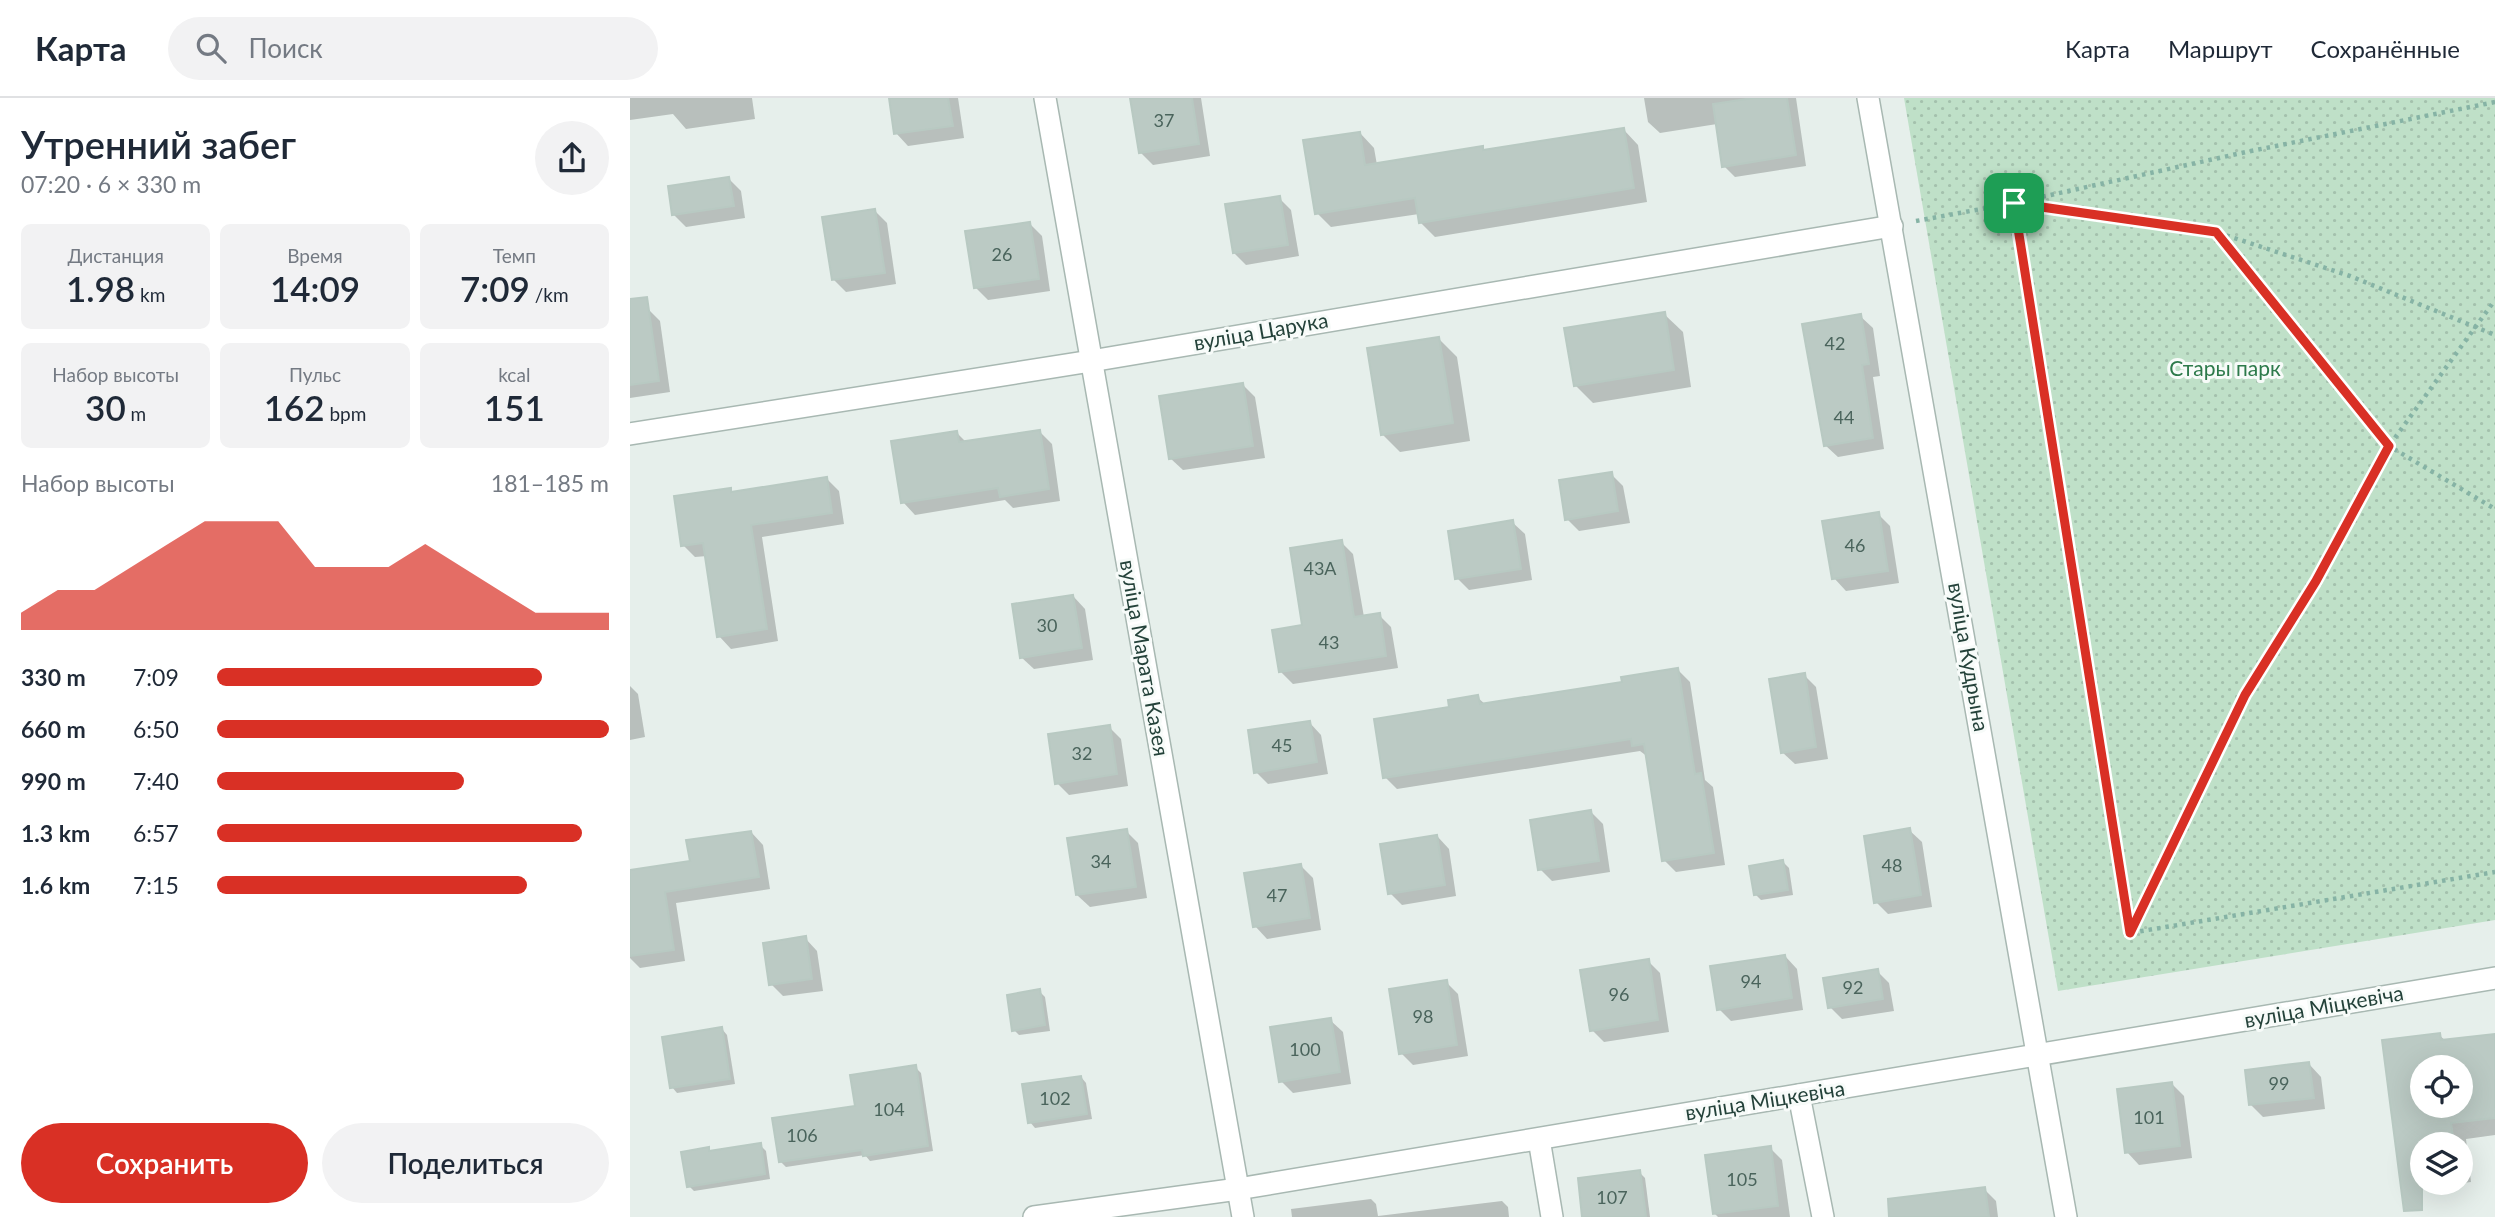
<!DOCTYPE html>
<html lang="ru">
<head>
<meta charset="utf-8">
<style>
	:root { --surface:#fff; --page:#f2f2f3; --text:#1f2937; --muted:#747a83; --line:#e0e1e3; --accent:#d93025 }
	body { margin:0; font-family:Lato,sans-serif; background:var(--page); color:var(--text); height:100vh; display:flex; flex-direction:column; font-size:26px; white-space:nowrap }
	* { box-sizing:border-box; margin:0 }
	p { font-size:23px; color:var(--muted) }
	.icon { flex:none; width:38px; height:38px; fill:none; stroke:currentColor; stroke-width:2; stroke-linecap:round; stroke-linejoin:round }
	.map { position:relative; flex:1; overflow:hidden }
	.sheet { display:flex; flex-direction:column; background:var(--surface); width:630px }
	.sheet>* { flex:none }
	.tools { position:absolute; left:1780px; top:957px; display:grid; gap:14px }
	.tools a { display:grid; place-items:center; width:63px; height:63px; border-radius:50%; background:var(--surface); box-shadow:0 7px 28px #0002; font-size:35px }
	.pin { position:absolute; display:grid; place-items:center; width:60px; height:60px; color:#fff; margin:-30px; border-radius:14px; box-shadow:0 4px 10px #0006 }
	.round { display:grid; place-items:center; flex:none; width:74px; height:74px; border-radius:37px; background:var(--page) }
	.summary { display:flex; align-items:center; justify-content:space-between; height:119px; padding:0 21px }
	h1 { font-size:38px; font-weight:600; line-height:52px }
	.figures { display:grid; grid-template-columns:repeat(3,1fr); gap:10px; height:119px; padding:7px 21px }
	.figures div { display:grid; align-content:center; border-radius:10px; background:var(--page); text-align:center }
	.figures b { font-size:35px; font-weight:600 }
	.figures small { font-size:19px; font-weight:400 }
	.figures p { font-size:19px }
	.chart { height:196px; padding:14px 21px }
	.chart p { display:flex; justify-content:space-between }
	.chart svg { width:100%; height:126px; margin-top:7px; fill:var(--accent); opacity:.7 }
	.primary-button { display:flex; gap:14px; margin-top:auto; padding:14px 21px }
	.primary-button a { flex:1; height:80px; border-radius:42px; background:var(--accent); color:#fff; font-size:28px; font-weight:600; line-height:80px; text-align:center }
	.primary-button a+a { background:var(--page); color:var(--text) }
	ul { padding:0 21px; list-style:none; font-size:23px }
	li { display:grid; grid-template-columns:112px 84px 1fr; align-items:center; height:52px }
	li i { height:18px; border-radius:9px; background:var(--accent) }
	header { display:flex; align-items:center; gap:42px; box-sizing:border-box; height:98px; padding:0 35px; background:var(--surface); border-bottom:2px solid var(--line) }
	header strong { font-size:33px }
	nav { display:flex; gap:38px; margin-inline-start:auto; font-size:24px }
	.search { width:490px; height:63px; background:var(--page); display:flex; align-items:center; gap:18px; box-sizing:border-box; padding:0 24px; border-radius:38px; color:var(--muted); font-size:26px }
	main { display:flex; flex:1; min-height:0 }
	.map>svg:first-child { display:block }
	.grass { fill:url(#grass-dots) }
	.shadow { fill:#0003; fill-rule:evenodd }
	.building { fill:#bbcac4; stroke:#b8c9c2; stroke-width:2; fill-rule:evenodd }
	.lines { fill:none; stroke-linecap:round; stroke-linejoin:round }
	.minor-casing { stroke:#a8b8b2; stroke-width:24 }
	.path { stroke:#86b3a5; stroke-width:4.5; stroke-dasharray:3.5 5; stroke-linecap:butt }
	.minor { stroke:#fff; stroke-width:21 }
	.route-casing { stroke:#fff; stroke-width:14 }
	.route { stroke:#d93025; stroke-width:9 }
	.labels { text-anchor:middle; stroke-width:6; stroke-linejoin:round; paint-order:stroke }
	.number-label { font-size:18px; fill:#4a645c }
	.street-label { font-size:21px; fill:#24423a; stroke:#f7fbf9 }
	.park-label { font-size:21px; fill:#2d7a4b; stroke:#f7fbf9 }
</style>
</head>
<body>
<header>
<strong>Карта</strong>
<div class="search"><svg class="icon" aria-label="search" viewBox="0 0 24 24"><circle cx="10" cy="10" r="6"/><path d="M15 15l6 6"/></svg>Поиск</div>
<nav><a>Карта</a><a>Маршрут</a><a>Сохранённые</a></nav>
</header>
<main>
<section class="sheet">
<div class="summary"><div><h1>Утренний забег</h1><p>07:20 · 6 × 330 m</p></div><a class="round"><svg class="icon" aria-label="share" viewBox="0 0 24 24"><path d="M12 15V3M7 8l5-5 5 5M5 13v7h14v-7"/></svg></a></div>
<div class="figures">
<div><p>Дистанция</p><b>1.98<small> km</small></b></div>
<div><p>Время</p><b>14:09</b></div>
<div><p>Темп</p><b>7:09<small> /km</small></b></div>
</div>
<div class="figures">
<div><p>Набор высоты</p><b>30<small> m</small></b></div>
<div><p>Пульс</p><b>162<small> bpm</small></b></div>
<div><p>kcal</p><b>151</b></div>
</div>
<div class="chart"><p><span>Набор высоты</span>181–185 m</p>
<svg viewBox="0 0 160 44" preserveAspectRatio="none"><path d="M0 44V38L10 30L20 30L30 22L40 14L50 6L60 6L70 6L80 22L90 22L100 22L110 14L120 22L130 30L140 38L150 38L160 38V44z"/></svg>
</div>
<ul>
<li><b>330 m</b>7:09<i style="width:83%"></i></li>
<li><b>660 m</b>6:50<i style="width:100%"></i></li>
<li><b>990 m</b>7:40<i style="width:63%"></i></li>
<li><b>1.3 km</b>6:57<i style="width:93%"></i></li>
<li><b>1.6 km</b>7:15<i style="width:79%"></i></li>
</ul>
<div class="primary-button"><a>Сохранить</a><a>Поделиться</a></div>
</section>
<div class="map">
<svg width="1865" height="1119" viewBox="0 0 1865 1119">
	<defs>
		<pattern id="grass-dots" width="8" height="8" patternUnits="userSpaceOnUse" patternTransform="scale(1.75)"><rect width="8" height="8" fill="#bfe0c8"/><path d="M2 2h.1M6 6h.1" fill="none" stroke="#a4c1ad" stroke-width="1.8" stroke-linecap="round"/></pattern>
	</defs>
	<rect width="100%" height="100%" fill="#e6efeb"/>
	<!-- grass -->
	<path class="grass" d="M1274,0h591v822l-437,71z"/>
	<!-- shadow -->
	<g class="shadow">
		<path d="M0,0h122l3,21 -69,10 -13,-15 -43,6z"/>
		<path d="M260,0h68l6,40 -56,8 -12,-13z"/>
		<path d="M502,0h69l9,58 -57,9 -12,-12z"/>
		<path d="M1014,0h152l10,68 -71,11 -11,-11 -7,-42 -57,9 -12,-11z"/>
		<path d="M994,32l14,15 9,57 -212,35 -14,-14 -2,-9 -88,13 -14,-14 43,-80 14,15 3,17 105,-17 4,4z"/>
		<path d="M98,80l13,13 4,27 -59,9 -12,-12z"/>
		<path d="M649,100l12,12 8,46 -53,9 -12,-12z"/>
		<path d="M244,112l13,13 9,61 -50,8 -12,-12z"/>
		<path d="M400,126l12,12 8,55 -62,9 -12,-12z"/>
		<path d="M18,211l12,12 10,71 -40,6v-86z"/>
		<path d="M1034,216l19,18 8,55 -98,16 -18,-18z"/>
		<path d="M1230,218l13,12 7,48 -7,1 11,72 -46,8 -13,-12z"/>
		<path d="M809,241l18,18 13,84 -70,11 -18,-18z"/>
		<path d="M613,287l12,12 10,61 -82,12 -13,-12z"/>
		<path d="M410,334l12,12 8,57 -47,7 -8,-8 -90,15 -12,-13 54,-69 10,10z"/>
		<path d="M981,376l12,12 7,37 -51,8 -12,-12z"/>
		<path d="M197,381l12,12 5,33 -82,13 16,104 -47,8 -12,-13 -12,-80 -12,1 -12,-12 47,-56 4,4z"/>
		<path d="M1248,416l12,12 9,57 -53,8 -12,-13z"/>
		<path d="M882,424l13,12 7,46 -63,10 -12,-12z"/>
		<path d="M711,444l12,12 11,63 15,-2 12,12 7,41 -105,16 -12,-12 23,-45z"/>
		<path d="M443,498l12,13 8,51 -59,9 -13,-12z"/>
		<path d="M1048,572l12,12 15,98 8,7 12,78 -49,7 -12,-12 -16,-103 -8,-6 -243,38 -12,-12 66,-69 26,-11 9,8 138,-22z"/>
		<path d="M1174,577l12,12 12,72 -33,5 -13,-12z"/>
		<path d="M0,588l8,8 7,43 -15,3z"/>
		<path d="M679,624l12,13 7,39 -60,10 -12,-12z"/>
		<path d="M479,629l12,12 7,47 -59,9 -12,-12z"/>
		<path d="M961,714l12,12 7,48 -58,9 -12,-12z"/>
		<path d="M1279,732l13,12 10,65 -44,7 -12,-12z"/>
		<path d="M496,733l12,12 9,55 -57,9 -13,-12z"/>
		<path d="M121,734l12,13 7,44 -94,14 9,58 -45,7 -10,-10v-86l62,-9z"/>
		<path d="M807,738l12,13 7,47 -54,9 -12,-12z"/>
		<path d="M1153,764l6,6 4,27 -32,5 -6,-6z"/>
		<path d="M671,768l12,12 8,52 -54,9 -12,-13z"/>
		<path d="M175,840l12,13 6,40 -40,5 -12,-12z"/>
		<path d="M1155,858l12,13 6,41 -72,11 -12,-12z"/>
		<path d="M1018,863l12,12 9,59 -65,10 -12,-12z"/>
		<path d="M1247,873l12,12 5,28 -52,8 -12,-12z"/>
		<path d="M816,884l12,12 10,62 -55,9 -12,-12z"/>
		<path d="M409,893l6,6 5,34 -31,4 -5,-5z"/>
		<path d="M700,922l13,12 8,52 -58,9 -12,-12z"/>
		<path d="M92,931l5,6 8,49 -58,9 -5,-6z"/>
		<path d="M1809,937l7,6 49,-5v99l-29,4 5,43 -54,7 -33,-147zM1792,970h38v38h-38zM1792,1046h38v39h-38z"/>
		<path d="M1679,966l12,13 4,32 -62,8 -12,-12z"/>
		<path d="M285,969l6,6 12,78 -63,10 -5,-6 -79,12 -6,-6z"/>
		<path d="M451,979l5,6 6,36 -57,9 -5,-6z"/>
		<path d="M1542,986l12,12 8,62 -53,7 -12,-13z"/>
		<path d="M130,1047l6,6 4,28 -76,12 -5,-5 19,-37 4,4z"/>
		<path d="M1140,1050l12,12 8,57h-72l-4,-4z"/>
		<path d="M1009,1074l6,6 5,39h-66z"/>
		<path d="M1354,1091l12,12 2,16h-73z"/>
		<path d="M741,1101l5,5 2,12 124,-15 6,6 1,10h-217l-1,-8z"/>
	</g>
	<!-- building -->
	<g class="building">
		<path d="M259,0h59l5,28 -59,8z"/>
		<path d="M500,0h62l7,46 -60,9z"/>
		<path d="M1123,0h34l9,57 -74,12 -9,-63z"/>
		<path d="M994,30l10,60 -215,35 -4,-25 -100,16 -12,-74 57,-8 5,33 118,-19v4z"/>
		<path d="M99,79l5,29 -62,9 -4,-29z"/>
		<path d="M650,98l8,49 -55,8 -8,-49z"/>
		<path d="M245,111l10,64 -53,7 -10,-63z"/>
		<path d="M400,124l9,57 -65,9 -9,-57z"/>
		<path d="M17,199l12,84 -29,4v-86z"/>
		<path d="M1035,214l9,58 -100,16 -10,-58z"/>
		<path d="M1231,216l8,50 -7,1 11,73 -49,8 -22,-122z"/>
		<path d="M809,239l14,86 -72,12 -14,-87z"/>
		<path d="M613,285l10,63 -84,13 -10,-63z"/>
		<path d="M410,332l9,59 -49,8 -2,-9 -97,15 -10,-62 66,-10 2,11z"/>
		<path d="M982,374l6,39 -53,9 -6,-40z"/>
		<path d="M197,379l5,36 -81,12 16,104 -50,8 -14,-94 -22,3 -7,-50 57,-8v4z"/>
		<path d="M1249,414l9,59 -56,8 -10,-58z"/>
		<path d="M883,422l8,49 -66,10 -7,-48z"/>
		<path d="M712,442l12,77 26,-4 6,43 -107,16 -7,-42 30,-5 -12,-77z"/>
		<path d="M443,497l9,53 -62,10 -8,-54z"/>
		<path d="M1048,570l17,106 6,-1 13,80 -52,8 -18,-117 -12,2 -1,-7 -248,39 -9,-59 75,-12 -1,-7 30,-5 2,9 142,-22 -1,-5z"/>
		<path d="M1175,575l11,74 -35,6 -12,-74z"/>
		<path d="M680,623l7,41 -63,11 -6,-43z"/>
		<path d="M480,627l7,49 -62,10 -7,-50z"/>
		<path d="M961,712l8,51 -61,9 -8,-50z"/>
		<path d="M1280,730l11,67 -47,8 -10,-67z"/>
		<path d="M497,731l9,58 -60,8 -9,-57z"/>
		<path d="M121,733l8,46 -94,15 9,58 -44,6v-86l60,-9 -4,-21z"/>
		<path d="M807,737l8,50 -57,9 -8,-50z"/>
		<path d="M1153,762l5,30 -34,5 -5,-29z"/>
		<path d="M671,766l9,54 -57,9 -9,-54z"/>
		<path d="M176,838l6,43 -43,6 -6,-42z"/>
		<path d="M1155,857l7,43 -75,12 -7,-44z"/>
		<path d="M1019,861l9,61 -68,11 -10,-61z"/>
		<path d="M1248,871l5,30 -55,9 -5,-30z"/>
		<path d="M817,882l10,65 -58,9 -10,-65z"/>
		<path d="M410,891l5,36 -33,6 -5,-36z"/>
		<path d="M701,920l9,54 -61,10 -9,-55z"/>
		<path d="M92,929l8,52 -60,9 -8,-51z"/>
		<path d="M1810,935l1,7 54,-6v84l-44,5 3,21h-32v66l-18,1 -22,-171zM1792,970h38v38h-38z"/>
		<path d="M1679,964l5,36 -65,7 -4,-35z"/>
		<path d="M286,967l12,81 -65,10 -1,-6 -83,12 -7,-44 83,-12 -5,-31z"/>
		<path d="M451,978l6,38 -59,9 -6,-39z"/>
		<path d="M1542,984l8,64 -55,7 -8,-64z"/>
		<path d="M131,1045l4,31 -78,13 -6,-35 28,-5v4z"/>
		<path d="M1141,1048l7,60 -65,8 -8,-59z"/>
		<path d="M1010,1072l6,47h-64l-4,-39z"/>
		<path d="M1355,1089l4,30h-100l-1,-18z"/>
	</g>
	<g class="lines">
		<!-- minor casing -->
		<g class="minor-casing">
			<g id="minor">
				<path d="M415,0l198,1119"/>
				<path d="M1238,0l198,1119"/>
				<path d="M0,336l461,-73 801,-135"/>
				<path d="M1169,997l24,122"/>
				<path d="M909,1041l13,78"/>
				<path d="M404,1119l204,-28 1257,-211"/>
			</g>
		</g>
		<!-- path -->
		<g class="path">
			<path d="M1865,4l-249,50 -232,51 116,730 365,-61"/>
			<path d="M1286,123l98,-18 202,29 134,44 145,59"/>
			<path d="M1587,134l172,214 106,63"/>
			<path d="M1501,834l114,-237 71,-114 73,-135 106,-146"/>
		</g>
		<!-- minor -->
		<use href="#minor" class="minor"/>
	</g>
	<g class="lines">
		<!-- route casing -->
		<g class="route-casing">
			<path id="route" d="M1384,105l202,29 173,214 -73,135 -71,114 -115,238z"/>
		</g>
		<!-- route -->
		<use href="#route" class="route"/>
	</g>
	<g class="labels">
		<!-- number labels -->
		<g class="number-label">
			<text x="534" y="29">37</text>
			<text x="372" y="163">26</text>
			<text x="1205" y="252">42</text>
			<text x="1214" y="326">44</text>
			<text x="1225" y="454">46</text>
			<text x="690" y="477">43А</text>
			<text x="417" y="534">30</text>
			<text x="699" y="551">43</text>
			<text x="652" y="654">45</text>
			<text x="452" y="662">32</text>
			<text x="471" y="770">34</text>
			<text x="1262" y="774">48</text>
			<text x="647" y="804">47</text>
			<text x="1121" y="890">94</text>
			<text x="1223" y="896">92</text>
			<text x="989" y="903">96</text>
			<text x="793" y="925">98</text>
			<text x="675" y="958">100</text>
			<text x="1649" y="992">99</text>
			<text x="425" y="1007">102</text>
			<text x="259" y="1018">104</text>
			<text x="1519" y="1026">101</text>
			<text x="172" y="1044">106</text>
			<text x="1112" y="1088">105</text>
			<text x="982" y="1106">107</text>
		</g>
		<!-- street labels -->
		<g class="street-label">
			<text transform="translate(631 234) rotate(-10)" y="7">вуліца Царука</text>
			<text transform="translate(1338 559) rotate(80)" y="7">вуліца Кудрына</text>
			<text transform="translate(514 560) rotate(80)" y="7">вуліца Марата Казея</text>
			<text transform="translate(1694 909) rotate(-10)" y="7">вуліца Міцкевіча</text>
			<text transform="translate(1135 1003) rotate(-9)" y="7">вуліца Міцкевіча</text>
		</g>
		<!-- park labels -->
		<g class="park-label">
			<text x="1595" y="278">Стары парк</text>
		</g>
	</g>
</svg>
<div class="tools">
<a><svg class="icon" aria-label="locate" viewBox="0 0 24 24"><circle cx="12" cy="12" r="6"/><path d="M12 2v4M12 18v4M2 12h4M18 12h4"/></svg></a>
<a><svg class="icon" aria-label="layers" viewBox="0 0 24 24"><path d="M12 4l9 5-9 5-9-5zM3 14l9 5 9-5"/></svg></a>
</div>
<div class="pin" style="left:1384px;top:105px;background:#1e9e55"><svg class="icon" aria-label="arrive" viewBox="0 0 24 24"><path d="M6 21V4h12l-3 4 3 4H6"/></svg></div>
</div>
</main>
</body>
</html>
